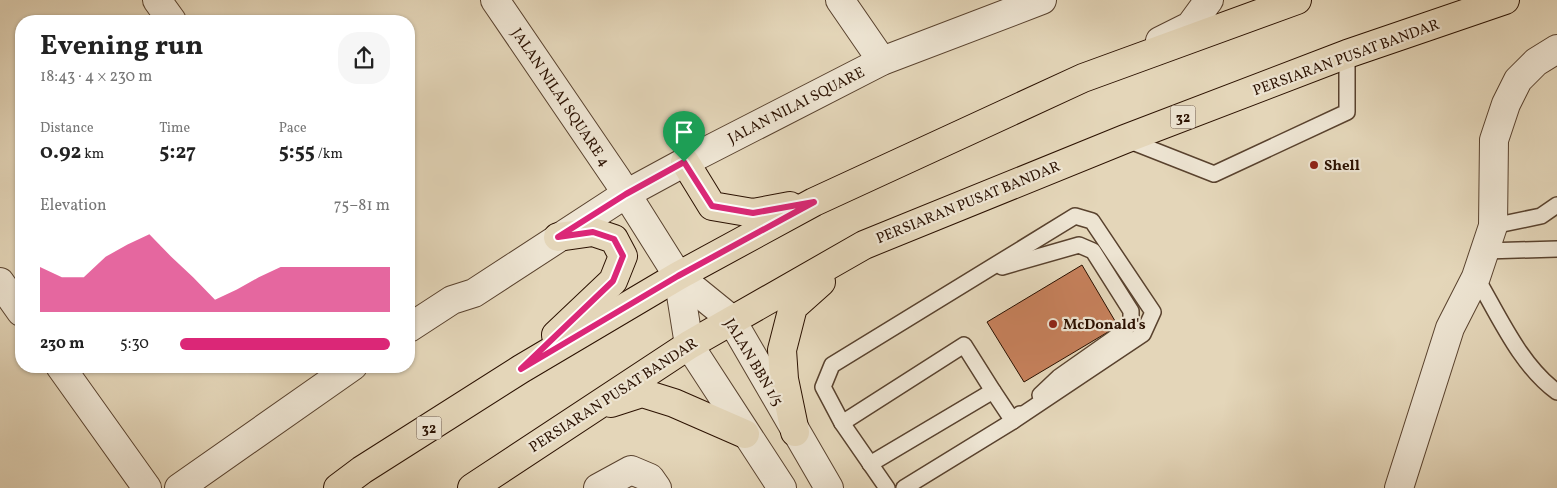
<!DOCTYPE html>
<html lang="en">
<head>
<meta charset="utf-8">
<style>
	:root { --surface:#fff; --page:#f6f6f6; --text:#222; --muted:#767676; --accent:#db2777 }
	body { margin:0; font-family:Vollkorn,serif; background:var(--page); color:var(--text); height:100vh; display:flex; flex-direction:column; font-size:19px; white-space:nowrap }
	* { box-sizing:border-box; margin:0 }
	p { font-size:16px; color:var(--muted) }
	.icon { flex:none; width:28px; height:28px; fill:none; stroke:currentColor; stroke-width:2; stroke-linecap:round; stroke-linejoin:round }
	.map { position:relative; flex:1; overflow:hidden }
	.drawer { position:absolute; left:15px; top:15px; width:400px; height:358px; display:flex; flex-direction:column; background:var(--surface); border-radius:20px; box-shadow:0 1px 4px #0004 }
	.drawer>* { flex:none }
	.pin { position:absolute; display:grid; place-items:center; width:42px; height:42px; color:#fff; margin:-51px -21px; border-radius:50% 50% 50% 0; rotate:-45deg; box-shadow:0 0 5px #0007 }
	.pin .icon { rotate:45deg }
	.round { display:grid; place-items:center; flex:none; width:52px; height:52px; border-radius:20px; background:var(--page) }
	.summary { display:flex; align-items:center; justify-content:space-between; height:85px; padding:0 25px }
	h1 { font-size:28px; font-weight:700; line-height:38px }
	.stats { display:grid; grid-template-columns:repeat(3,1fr); gap:8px; height:85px; padding:5px 25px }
	.stats div { display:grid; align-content:center }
	.stats b { font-size:21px; font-weight:700 }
	.stats small { font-size:14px; font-weight:400 }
	.stats p { font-size:14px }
	.chart { height:140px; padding:10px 25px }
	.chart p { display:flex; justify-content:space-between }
	.chart svg { width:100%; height:90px; margin-top:5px; fill:var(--accent); opacity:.7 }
	ul { padding:0 25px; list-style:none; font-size:16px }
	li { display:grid; grid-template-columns:80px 60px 1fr; align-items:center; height:38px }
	li i { height:12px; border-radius:6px; background:var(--accent) }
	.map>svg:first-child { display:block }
	.building { fill:#c5805b; stroke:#2b1100 }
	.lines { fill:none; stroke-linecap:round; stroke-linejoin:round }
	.service-casing { stroke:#59422e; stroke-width:18 }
	.minor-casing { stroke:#59422e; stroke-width:30 }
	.tertiary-casing { stroke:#59422e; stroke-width:30 }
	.primary-casing { stroke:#2b1100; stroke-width:30 }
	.service { stroke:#ede4d2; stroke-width:15 }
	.minor { stroke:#ede4d2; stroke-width:28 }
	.tertiary { stroke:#ede4d2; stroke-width:28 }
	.primary { stroke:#e4d6b9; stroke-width:28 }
	.route-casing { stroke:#fff; stroke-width:10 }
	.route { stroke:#db2777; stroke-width:6 }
	.poi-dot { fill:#8f2418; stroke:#ede4d2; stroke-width:2 }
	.labels { text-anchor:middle; stroke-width:4.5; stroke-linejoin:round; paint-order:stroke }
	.shield { fill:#ede4d2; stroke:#65503f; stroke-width:1 }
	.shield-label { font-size:14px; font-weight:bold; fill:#2b1100 }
	.street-label { font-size:15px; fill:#2b1100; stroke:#ede4d2 }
	.poi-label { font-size:15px; font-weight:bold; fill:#2b1100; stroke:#ede4d2; text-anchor:start }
</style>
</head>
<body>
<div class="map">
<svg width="1557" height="488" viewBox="0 0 1557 488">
	<rect width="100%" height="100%" fill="#e4d6b9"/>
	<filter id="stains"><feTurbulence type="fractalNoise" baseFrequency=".004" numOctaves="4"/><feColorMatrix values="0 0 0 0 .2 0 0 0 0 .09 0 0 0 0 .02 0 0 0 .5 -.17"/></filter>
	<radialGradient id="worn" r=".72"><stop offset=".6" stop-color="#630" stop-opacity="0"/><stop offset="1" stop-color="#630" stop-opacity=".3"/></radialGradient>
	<!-- building -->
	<path class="building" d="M1082,265l36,61 -94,56 -37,-60z"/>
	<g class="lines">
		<!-- service casing -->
		<g class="service-casing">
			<g id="service">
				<path d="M1125,139l89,35 133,-62v-58"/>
				<path d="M1493,226l48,-10 16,-11"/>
				<path d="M1485,251l72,-2"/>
				<path d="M1002,267l77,-22 14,6 38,60v11l-8,10 -64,45 -19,18"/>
				<path d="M1476,277c23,39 44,88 81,115"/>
				<path d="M993,391l20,30 7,-7"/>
				<path d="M842,423l122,-78 29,46 -123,73"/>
				<path d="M887,488l-45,-65 -19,-36 9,-22 243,-149 17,5 61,91 -10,22 -130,87 -109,67"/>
			</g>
		</g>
		<!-- minor casing -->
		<g class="minor-casing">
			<g id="minor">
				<path d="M157,0l15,21"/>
				<path d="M495,0l122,179 61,97"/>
				<path d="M840,0l42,61"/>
				<path d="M1160,41l30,-15 19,-26"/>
				<path d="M0,282l21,30"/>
				<path d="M409,328l43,-28 22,-7 152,-99 59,-32 197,-101 160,-61"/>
				<path d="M60,366l87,122"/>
				<path d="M179,488l174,-122"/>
				<path d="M598,488l33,-18 19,8 7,10"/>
				<path d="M1399,488l51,-160 26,-51 17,-51 1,-86 12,-36 12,-24 18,-18 21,-13"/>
			</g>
		</g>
		<!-- tertiary casing -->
		<g class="tertiary-casing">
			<g id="tertiary">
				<path d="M678,276l53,43 98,169"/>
				<path d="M678,276l11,69 93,143"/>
			</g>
		</g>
		<!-- primary casing -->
		<g class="primary-casing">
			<g id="primary">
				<path d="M685,162l27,44 41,7 37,-7"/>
				<path d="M556,335l57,-54 10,-25 -9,-17 -21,-7 -35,5"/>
				<path d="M611,403l31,-10 32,10 71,31"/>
				<path d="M795,432l-11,-53 -2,-29 11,-43 28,-25"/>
				<path d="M338,488l24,-18 159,-101 157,-93 136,-74 269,-124 214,-78"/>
				<path d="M472,488l217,-143 175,-100 261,-106 222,-85 158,-54"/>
			</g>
		</g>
		<!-- service -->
		<use href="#service" class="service"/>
		<!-- minor -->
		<use href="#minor" class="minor"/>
		<!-- tertiary -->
		<use href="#tertiary" class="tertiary"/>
		<!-- primary -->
		<use href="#primary" class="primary"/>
	</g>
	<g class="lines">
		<!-- route casing -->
		<g class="route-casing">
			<path id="route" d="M684,162l28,44 41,7 61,-11 -136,74 -157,93 92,-88 10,-25 -9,-17 -21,-7 -35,5 68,-43z"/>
		</g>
		<!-- route -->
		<use href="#route" class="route"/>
	</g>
	<!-- markers -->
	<g class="poi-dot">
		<circle cx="1314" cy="165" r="5"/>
		<circle cx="1053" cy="324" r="5"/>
	</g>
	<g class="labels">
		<!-- shield labels -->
		<g class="shield">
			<rect x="1170.5" y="105.5" width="25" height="23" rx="4"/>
			<rect x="416.5" y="416.5" width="25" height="23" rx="4"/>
		</g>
		<g class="shield-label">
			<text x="1183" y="122">32</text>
			<text x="429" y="433">32</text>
		</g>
		<!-- street labels -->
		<g class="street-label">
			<text transform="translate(1346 57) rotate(-20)" y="5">PERSIARAN PUSAT BANDAR</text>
			<text transform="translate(561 97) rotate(56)" y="5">JALAN NILAI SQUARE 4</text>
			<text transform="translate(796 105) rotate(-27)" y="5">JALAN NILAI SQUARE</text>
			<text transform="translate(968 202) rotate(-22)" y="5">PERSIARAN PUSAT BANDAR</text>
			<text transform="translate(754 362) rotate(59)" y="5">JALAN BBN 1/5</text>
			<text transform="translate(613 395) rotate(-33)" y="5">PERSIARAN PUSAT BANDAR</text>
		</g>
		<!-- poi labels -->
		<g class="poi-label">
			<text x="1324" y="170">Shell</text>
			<text x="1063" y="329">McDonald's</text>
		</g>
	</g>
	<rect width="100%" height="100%" filter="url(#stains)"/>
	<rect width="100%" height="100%" fill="url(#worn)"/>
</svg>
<div class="pin" style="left:684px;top:162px;background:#1e9e55"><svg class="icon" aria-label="arrive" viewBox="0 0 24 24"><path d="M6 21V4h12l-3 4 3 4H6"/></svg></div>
<section class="drawer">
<div class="summary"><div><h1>Evening run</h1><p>18:43 · 4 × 230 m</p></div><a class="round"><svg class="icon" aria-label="share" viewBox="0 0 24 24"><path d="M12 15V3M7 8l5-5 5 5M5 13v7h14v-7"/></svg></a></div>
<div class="stats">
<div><p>Distance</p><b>0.92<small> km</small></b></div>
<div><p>Time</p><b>5:27</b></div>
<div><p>Pace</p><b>5:55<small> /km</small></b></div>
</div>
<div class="chart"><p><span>Elevation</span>75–81 m</p>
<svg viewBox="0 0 160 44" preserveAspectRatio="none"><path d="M0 44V22L10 27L20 27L30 17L40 11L50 6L60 17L70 27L80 38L90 33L100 27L110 22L120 22L130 22L140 22L150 22L160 22V44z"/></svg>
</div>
<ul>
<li><b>230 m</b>5:30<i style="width:100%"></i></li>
</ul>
</section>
</div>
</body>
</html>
